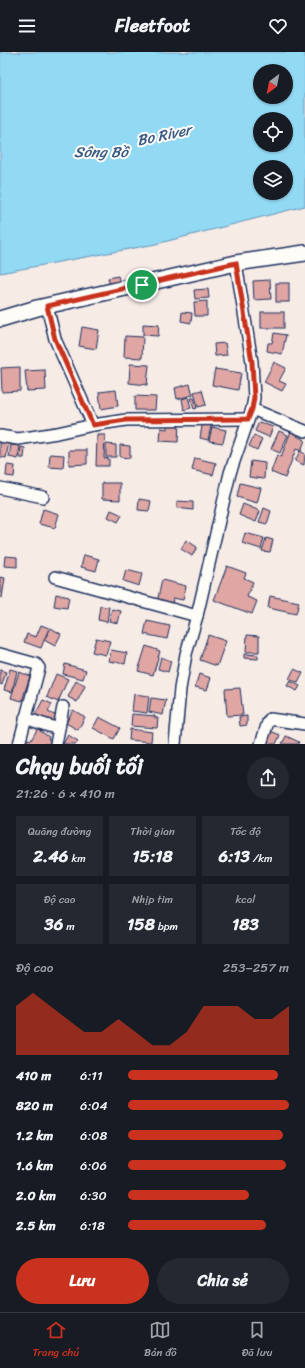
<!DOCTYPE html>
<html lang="vi">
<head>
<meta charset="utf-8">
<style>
	:root { --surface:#171b24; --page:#242831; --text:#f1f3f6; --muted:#9ea1a6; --line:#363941; --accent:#c8321e }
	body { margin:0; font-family:Sriracha,sans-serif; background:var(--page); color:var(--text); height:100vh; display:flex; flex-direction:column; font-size:15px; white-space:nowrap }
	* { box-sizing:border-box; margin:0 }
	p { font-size:13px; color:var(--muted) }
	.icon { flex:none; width:22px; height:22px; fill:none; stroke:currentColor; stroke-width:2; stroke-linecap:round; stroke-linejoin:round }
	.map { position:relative; height:692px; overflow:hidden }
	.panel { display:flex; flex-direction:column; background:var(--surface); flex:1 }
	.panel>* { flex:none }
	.needle { width:26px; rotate:212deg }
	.controls { position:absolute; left:253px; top:12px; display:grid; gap:8px }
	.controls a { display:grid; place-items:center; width:40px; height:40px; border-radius:50%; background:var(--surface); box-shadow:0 1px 3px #0004; font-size:20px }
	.pin { position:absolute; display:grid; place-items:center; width:34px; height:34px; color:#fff; margin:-17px; border:2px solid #fff; border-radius:50%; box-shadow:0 1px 4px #0007 }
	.round { display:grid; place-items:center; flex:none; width:42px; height:42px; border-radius:21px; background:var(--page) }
	.summary { display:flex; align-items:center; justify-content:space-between; height:68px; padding:0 16px }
	h1 { font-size:22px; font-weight:800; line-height:30px }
	.stats { display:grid; grid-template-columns:repeat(3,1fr); gap:6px; height:68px; padding:4px 16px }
	.stats div { display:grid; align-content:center; border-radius:0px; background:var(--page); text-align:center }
	.stats b { font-size:17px; font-weight:800 }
	.stats small { font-size:11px; font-weight:400 }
	.stats p { font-size:11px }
	.chart { height:112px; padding:8px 16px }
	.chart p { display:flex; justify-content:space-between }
	.chart svg { width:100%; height:72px; margin-top:4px; fill:var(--accent); opacity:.7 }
	.primary-button { display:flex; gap:8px; margin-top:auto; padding:8px 16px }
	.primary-button a { flex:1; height:46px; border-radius:24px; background:var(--accent); color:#fff; font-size:16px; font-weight:800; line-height:46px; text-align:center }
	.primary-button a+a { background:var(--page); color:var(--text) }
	ul { padding:0 16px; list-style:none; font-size:13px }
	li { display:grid; grid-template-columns:64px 48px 1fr; align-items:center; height:30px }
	li i { height:10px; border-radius:5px; background:var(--accent) }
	header { display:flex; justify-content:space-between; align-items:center; height:52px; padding:0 16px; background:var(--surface); font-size:18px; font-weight:800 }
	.tabs { display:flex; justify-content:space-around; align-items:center; height:56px; border-top:1px solid var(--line); background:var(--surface); font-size:11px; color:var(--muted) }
	.tabs a { display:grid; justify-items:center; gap:2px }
	.tabs .current { color:var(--accent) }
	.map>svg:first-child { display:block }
	.water { fill:#92d9f4; stroke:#6295b8; fill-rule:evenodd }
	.building { fill:#e0a6a3; stroke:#1b2f5e }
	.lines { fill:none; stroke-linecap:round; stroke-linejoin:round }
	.street-casing { stroke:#1b2f5e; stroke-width:14 }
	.secondary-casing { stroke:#1b2f5e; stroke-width:18 }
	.street { stroke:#fdfcf7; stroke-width:11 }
	.secondary { stroke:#fdfcf7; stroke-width:15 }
	.route-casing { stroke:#fff; stroke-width:8 }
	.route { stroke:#c8321e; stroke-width:5 }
	.labels { text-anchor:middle; stroke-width:4; stroke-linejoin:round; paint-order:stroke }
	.water-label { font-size:15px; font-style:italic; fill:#395a84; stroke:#fdfcf7 }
</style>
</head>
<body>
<header><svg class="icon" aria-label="menu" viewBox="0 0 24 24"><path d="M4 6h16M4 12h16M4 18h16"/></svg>Fleetfoot<svg class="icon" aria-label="heart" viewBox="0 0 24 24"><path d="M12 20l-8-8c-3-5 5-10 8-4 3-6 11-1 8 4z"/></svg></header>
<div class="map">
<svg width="305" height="692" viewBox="0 0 305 692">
	<rect width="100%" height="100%" fill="#f7ebe6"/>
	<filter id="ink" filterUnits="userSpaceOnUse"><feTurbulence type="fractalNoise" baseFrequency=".025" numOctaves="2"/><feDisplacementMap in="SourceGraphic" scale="8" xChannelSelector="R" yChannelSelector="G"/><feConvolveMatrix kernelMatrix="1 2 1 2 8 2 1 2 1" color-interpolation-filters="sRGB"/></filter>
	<g filter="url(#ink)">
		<!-- water -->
		<path class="water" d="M0,0h305v154l-149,38 -156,29zM260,19h26v26h-26zM260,67h26v26h-26zM260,115h26v26h-26z"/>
		<!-- building -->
		<g class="building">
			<path d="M118,224l2,7 -10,3 -2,-8z"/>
			<path d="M270,228l1,19 -17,1 -1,-19z"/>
			<rect x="276" y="231" width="13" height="19"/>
			<path d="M208,237l1,9 -14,1 -1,-9z"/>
			<path d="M207,249v15h-12l-1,-14z"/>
			<path d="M182,260l10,1 -1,10 -10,-2z"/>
			<rect x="261" y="260" width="23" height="16"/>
			<path d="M143,272l16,1 -1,11 -15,-1z"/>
			<path d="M82,275l17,3 -3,19 -17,-3z"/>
			<path d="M274,281l12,2 -4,19 -15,-3 1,-8h4z"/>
			<path d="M125,284l18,1 -1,21 -18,-1z"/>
			<path d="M225,291l2,12 -12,1 -1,-12z"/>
			<path d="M274,310l12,6 -7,13 7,3 -4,7 -18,-9z"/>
			<path d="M130,312l19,1 -2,20 -18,-2z"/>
			<path d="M20,315v24l-18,1 -1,-24z"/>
			<path d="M215,317l26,4 -3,17 -26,-5z"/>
			<path d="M45,318l1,20 -19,1 -2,-20z"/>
			<path d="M190,332l3,11 -16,4 -2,-11z"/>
			<path d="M116,338l2,16 -17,3 -2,-17z"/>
			<path d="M202,338l4,15 -8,2 -4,-15z"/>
			<path d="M135,344l21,1 -1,13h-20z"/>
			<path d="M188,345l3,11 -7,2 -2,-11z"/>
			<path d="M191,346h3l3,10 -3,1z"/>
			<path d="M203,368l9,2 -4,18 -8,-2z"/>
			<path d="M259,370l14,5 -4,10 -14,-6z"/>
			<path d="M167,372h12l-1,18 -18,-1 1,-13 6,1z"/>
			<path d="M212,375l14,3 -3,13 -14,-2z"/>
			<path d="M279,379l9,4 -8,18 -9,-4z"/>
			<path d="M291,379l7,3 -1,2 8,4 -4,11 -5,-2 -11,29 -14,-6 6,-17 4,2z"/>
			<path d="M97,383h8l-1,23 5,1v7h-13z"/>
			<path d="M254,383l8,4 -5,11 -8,-4z"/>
			<path d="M0,389l9,1 -3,16 -6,-1z"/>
			<path d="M106,392l10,1v12h-10z"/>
			<path d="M11,393l9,1 -2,13 -9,-2z"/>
			<path d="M120,393l10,1v12l-10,-1z"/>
			<path d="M21,395l4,1 -1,10h-4z"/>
			<path d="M69,398h18v14l-18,1z"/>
			<path d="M300,399l5,3 -1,11 -9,-4z"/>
			<path d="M50,402l14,1 -1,13 -14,-1z"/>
			<path d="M195,406l21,5 -3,12 -21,-5z"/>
			<path d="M251,409l14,2 -1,16 -15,-2z"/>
			<path d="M7,413l8,1 -1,11 -8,-1z"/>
			<path d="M102,431h18v17l-18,-1z"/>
			<path d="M240,431l21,5 -4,15 -20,-6z"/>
			<path d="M139,447l12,2 -2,10 -11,-1z"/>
			<path d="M177,449l16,1v8l-16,-2z"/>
			<path d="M243,452l17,7 -4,11 -17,-7z"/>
			<path d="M264,456l7,3 -4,13 -8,-2z"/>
			<path d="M43,457l16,5 -4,14 -16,-4z"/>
			<path d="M111,458l11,5 -4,7 -10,-5z"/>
			<path d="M245,481l19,5 -3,11 -19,-6z"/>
			<path d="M266,486l7,2 -3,12 -8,-1z"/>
			<path d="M186,488l11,7 -5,9 -11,-7z"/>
			<path d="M84,503l15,4 -3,12 -15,-4z"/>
			<path d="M5,504l12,1v10l-13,-1z"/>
			<path d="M227,514l19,7 -2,5 9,4 -6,15 10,4 -5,13 -38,-14z"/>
			<path d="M126,518l16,4 -3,12 -16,-5z"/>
			<path d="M0,525l5,1 -3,20 -2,-1z"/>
			<path d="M162,528l24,6 -3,14 -10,-2 -1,7 -15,-3z"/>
			<path d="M56,542l13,3 -2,11 -13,-2z"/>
			<path d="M270,544l29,6 -3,12 -28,-6z"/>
			<path d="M100,554l9,1 -2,15 -9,-2z"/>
			<path d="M112,557l9,2 -3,12 -9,-2z"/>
			<path d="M147,569l23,5 -3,13 -23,-5z"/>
			<path d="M41,573l8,3 -8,20 -17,-6 3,-8 9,3z"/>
			<path d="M51,576l10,6 -6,12 -11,-6z"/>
			<path d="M208,583l18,6 -9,25 -17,-6z"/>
			<path d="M247,583l12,1v16h-13z"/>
			<path d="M96,586l14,3 -4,14 -14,-3z"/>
			<path d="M146,594l14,5 -7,24 -15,-4z"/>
			<path d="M111,598l16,3 -2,11 -16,-3z"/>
			<path d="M244,602l14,1v4l-14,-1z"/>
			<path d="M161,605l10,4 -3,11 -10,-3z"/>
			<path d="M65,612l21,6 -3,9 -20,-5z"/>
			<path d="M10,617l7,2 -5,21 -8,-2z"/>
			<path d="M294,617l9,4 -5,10 -9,-4z"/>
			<path d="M0,618l6,2 -4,13 -2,-1z"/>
			<path d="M19,620l11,4 -8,25 -11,-3z"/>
			<path d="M56,622l12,5 -10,23 -11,-5z"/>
			<path d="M199,622l12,4 -4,12 -12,-3z"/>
			<path d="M76,629l9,5 -8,16 -9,-5z"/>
			<path d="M290,629l10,5 -3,5 -10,-5z"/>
			<path d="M240,636l3,27 -16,1 -2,-27z"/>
			<path d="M134,642l15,2 -2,17 -15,-2z"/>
			<path d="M151,646l15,2 -3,15 -14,-3z"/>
			<path d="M43,648l9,4 -4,8 11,5 -5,10 -20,-10z"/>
			<path d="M73,658l12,7 -7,13 -12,-7z"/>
			<path d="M132,662l23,2v2h3l-1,10 -26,-2z"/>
			<path d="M247,664v9l-7,1 -1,-9z"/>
			<path d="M99,665l21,11 -6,11 -21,-11z"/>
			<path d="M38,676l3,2 -1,1 9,6 -1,2 3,2 -2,3h-24l3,-5 3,1z"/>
			<path d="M130,677l22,3 -1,10 -22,-2z"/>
			<path d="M268,678l12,5 -4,9h-7l-6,-3z"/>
			<path d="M68,683l10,6 -2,3h-13z"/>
			<path d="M286,684l13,6 -1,2h-16z"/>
		</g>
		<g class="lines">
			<!-- street casing -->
			<g class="street-casing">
				<g id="street">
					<path d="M236,211l16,99 2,36 -2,11 53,22"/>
					<path d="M47,254l8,33 38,86"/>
					<path d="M0,384l18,3 39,-6 36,-8 33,-5 122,-1"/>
					<path d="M0,436l43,9"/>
					<path d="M55,525l142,39"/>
					<path d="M0,602l36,10 3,4 -20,76"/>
					<path d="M25,666l33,11"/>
					<path d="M56,692l7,-37"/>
					<path d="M175,692l5,-55 6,-35 11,-38 33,-143 22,-64"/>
					<path d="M261,692l7,-22 2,-3 35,5"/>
				</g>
			</g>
			<!-- secondary casing -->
			<g class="secondary-casing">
				<path id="secondary" d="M0,267l37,-11 199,-45 69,-10"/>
			</g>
			<!-- street -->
			<use href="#street" class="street"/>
			<!-- secondary -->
			<use href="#secondary" class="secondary"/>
		</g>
	</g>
	<g class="lines" filter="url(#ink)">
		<!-- route casing -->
		<g class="route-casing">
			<path id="route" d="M236,211l16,99 2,36 -2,11 -4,10 -122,1 -33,5 -38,-86 -8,-33z"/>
		</g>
		<!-- route -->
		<use href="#route" class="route"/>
	</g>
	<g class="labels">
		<!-- water labels -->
		<g class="water-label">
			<text transform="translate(164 83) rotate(-12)" y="5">Bo River</text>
			<text x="101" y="105">Sông Bồ</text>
		</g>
	</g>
</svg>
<div class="controls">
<a><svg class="needle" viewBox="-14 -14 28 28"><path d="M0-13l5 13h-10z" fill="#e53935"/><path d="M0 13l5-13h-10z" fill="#9ea1a6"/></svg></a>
<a><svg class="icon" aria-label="locate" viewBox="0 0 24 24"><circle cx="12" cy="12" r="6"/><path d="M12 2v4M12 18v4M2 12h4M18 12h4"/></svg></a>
<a><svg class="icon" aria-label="layers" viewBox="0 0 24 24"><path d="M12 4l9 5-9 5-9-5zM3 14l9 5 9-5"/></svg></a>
</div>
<div class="pin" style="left:142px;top:233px;background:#1e9e55"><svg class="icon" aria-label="arrive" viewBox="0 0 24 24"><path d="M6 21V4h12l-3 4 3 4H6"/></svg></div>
</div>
<section class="panel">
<div class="summary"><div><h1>Chạy buổi tối</h1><p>21:26 · 6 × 410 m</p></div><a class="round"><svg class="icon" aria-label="share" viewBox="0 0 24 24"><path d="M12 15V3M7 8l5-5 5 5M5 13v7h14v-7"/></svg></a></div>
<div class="stats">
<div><p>Quãng đường</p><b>2.46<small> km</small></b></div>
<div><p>Thời gian</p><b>15:18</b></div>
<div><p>Tốc độ</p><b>6:13<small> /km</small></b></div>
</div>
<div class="stats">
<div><p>Độ cao</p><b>36<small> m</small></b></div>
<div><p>Nhịp tim</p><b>158<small> bpm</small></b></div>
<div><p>kcal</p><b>183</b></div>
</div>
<div class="chart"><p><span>Độ cao</span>253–257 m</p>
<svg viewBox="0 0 160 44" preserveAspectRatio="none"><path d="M0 44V14L10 6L20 14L30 22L40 30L50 30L60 22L70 30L80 38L90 38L100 30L110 14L120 14L130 14L140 22L150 22L160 14V44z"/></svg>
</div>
<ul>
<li><b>410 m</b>6:11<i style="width:93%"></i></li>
<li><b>820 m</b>6:04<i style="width:100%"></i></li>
<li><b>1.2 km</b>6:08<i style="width:96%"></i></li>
<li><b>1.6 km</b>6:06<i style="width:98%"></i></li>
<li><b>2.0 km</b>6:30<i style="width:75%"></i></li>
<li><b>2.5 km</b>6:18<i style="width:86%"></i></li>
</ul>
<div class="primary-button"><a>Lưu</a><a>Chia sẻ</a></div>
</section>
<nav class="tabs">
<a class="current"><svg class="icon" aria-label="home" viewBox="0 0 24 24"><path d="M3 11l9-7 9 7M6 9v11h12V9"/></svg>Trang chủ</a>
<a><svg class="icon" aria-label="map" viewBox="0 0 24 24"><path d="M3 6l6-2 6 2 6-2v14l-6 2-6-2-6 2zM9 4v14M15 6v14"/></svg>Bản đồ</a>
<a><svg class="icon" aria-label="saved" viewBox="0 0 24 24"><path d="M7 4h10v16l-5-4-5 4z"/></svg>Đã lưu</a>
</nav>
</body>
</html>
